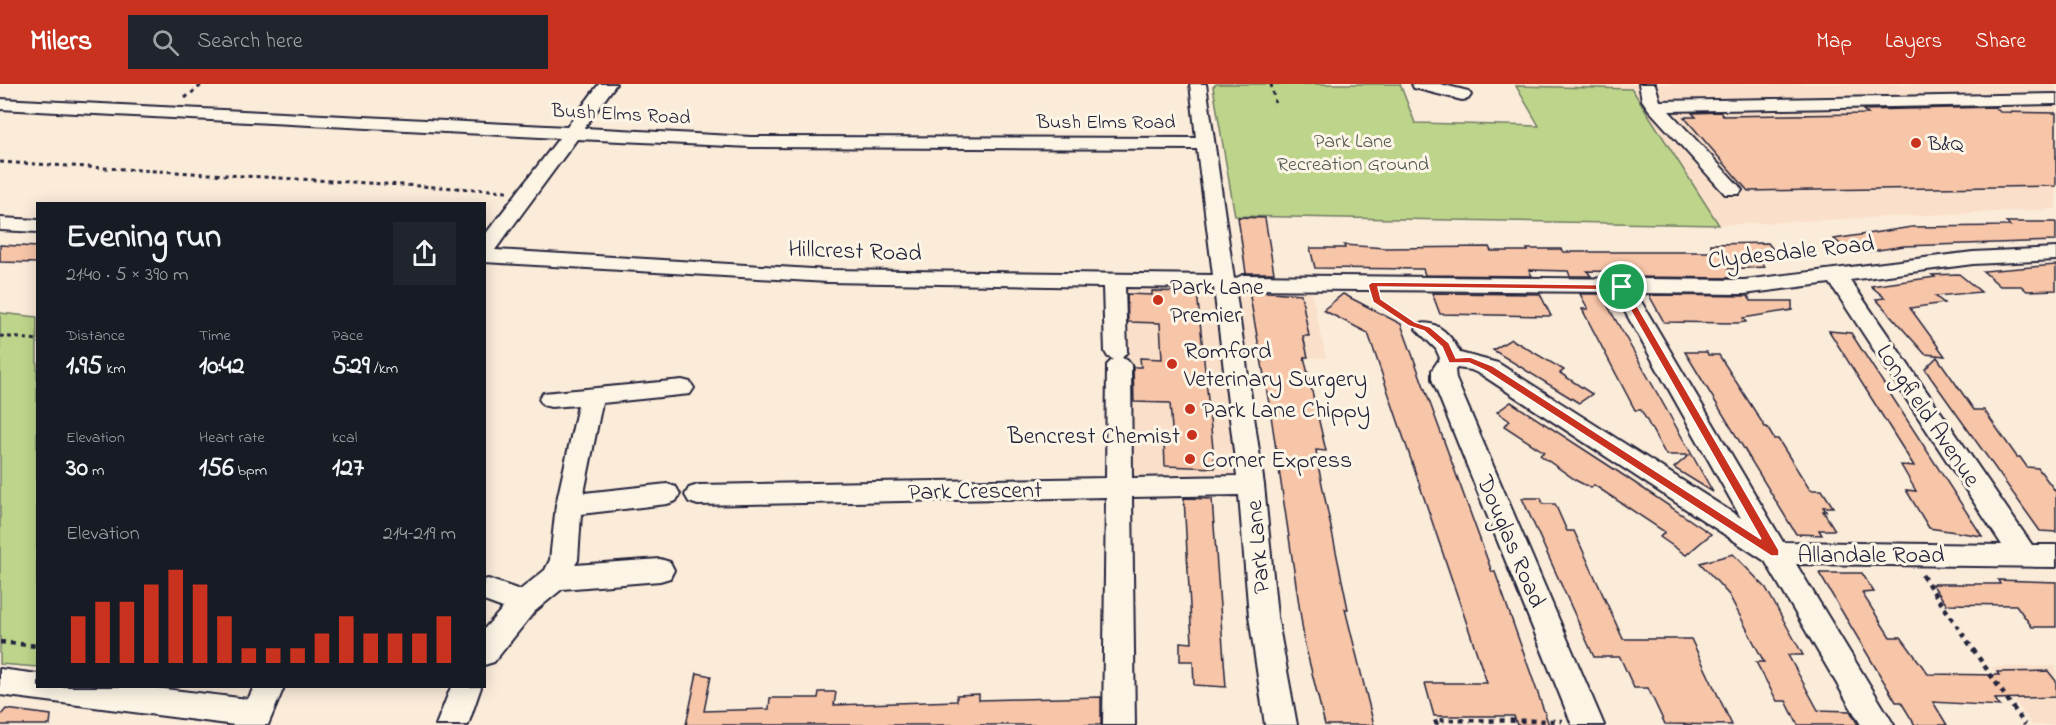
<!DOCTYPE html>
<html lang="en">
<head>
<meta charset="utf-8">
<style>
	:root { --surface:#171b24; --page:#20242c; --text:#f1f3f6; --muted:#9ea1a6; --accent:#c8321e }
	body { margin:0; font-family:"Indie Flower",sans-serif; background:var(--page); color:var(--text); height:100vh; display:flex; flex-direction:column; font-size:22px; white-space:nowrap }
	* { box-sizing:border-box; margin:0 }
	p { font-size:20px; color:var(--muted) }
	.icon { flex:none; width:33px; height:33px; fill:none; stroke:currentColor; stroke-width:2; stroke-linecap:round; stroke-linejoin:round }
	.map { position:relative; flex:1; overflow:hidden }
	.panel { position:absolute; left:36px; top:118px; width:450px; height:486px; display:flex; flex-direction:column; background:var(--surface); border-radius:0px; box-shadow:0 3px 15px #0003 }
	.panel>* { flex:none }
	.pin { position:absolute; display:grid; place-items:center; width:51px; height:51px; color:#fff; margin:-26px; border:3px solid #fff; border-radius:50%; box-shadow:0 2px 6px #0007 }
	.round { display:grid; place-items:center; flex:none; width:63px; height:63px; border-radius:0px; background:var(--page) }
	.overview { display:flex; align-items:center; justify-content:space-between; height:102px; padding:0 30px }
	h1 { font-size:33px; font-weight:800; line-height:45px }
	.metrics { display:grid; grid-template-columns:repeat(3,1fr); gap:9px; height:102px; padding:6px 30px }
	.metrics div { display:grid; align-content:center }
	.metrics b { font-size:26px; font-weight:800 }
	.metrics small { font-size:16px; font-weight:400 }
	.metrics p { font-size:16px }
	.chart { height:168px; padding:12px 30px }
	.chart p { display:flex; justify-content:space-between }
	.chart svg { width:100%; height:108px; margin-top:6px; stroke:var(--accent); stroke-width:6 }
	header { display:flex; align-items:center; gap:36px; box-sizing:border-box; height:84px; padding:0 30px; background:var(--accent); color:#fff }
	header strong { font-size:28px }
	nav { display:flex; gap:33px; margin-inline-start:auto; font-size:21px }
	.search { width:420px; height:54px; background:var(--page); display:flex; align-items:center; gap:15px; box-sizing:border-box; padding:0 21px; border-radius:0px; color:var(--muted); font-size:22px }
	.map>svg:first-child { display:block }
	.built { fill:#fae0ca }
	.green { fill:#bdd58b; stroke:#707c63; stroke-width:1.5 }
	.building { fill:#f7c5a8; stroke:#22223b; stroke-width:1.5 }
	.lines { fill:none; stroke-linecap:round; stroke-linejoin:round }
	.minor-casing { stroke:#22223b; stroke-width:4 }
	.path-far1 { stroke:#22223b; stroke-width:3; stroke-dasharray:4 4; stroke-linecap:butt }
	.path { stroke:#22223b; stroke-width:4.5; stroke-dasharray:5 5; stroke-linecap:butt }
	.minor { fill:#fcf5e5; fill-rule:evenodd }
	.route { fill:#c8321e; stroke:#fff; stroke-width:1.5; fill-rule:evenodd }
	.poi-dot { fill:#c8321e; stroke:#fcf5e5; stroke-width:2 }
	.labels { text-anchor:middle; stroke-width:6; stroke-linejoin:round; paint-order:stroke }
	.far-street-label { font-size:20px; fill:#22223b; stroke:#fcf5e5 }
	.far-park-label { font-size:20px; fill:#505853; stroke:#fcf5e5 }
	.far-poi-label { font-size:20px; fill:#22223b; stroke:#fcf5e5; text-anchor:start }
	.street-label { font-size:24px; fill:#22223b; stroke:#fcf5e5 }
	.poi-label { font-size:24px; fill:#22223b; stroke:#fcf5e5; text-anchor:start }
</style>
</head>
<body>
<header>
<strong>Milers</strong>
<div class="search"><svg class="icon" aria-label="search" viewBox="0 0 24 24"><circle cx="10" cy="10" r="6"/><path d="M15 15l6 6"/></svg>Search here</div>
<nav><a>Map</a><a>Layers</a><a>Share</a></nav>
</header>
<div class="map">
<svg width="2056" height="641" viewBox="0 0 2056 641">
	<rect width="100%" height="100%" fill="#fbebd9"/>
	<filter id="ink" filterUnits="userSpaceOnUse"><feTurbulence type="fractalNoise" baseFrequency=".0167" numOctaves="2"/><feDisplacementMap in="SourceGraphic" scale="12" xChannelSelector="R" yChannelSelector="G"/><feConvolveMatrix kernelMatrix="1 2 1 2 8 2 1 2 1" color-interpolation-filters="sRGB"/></filter>
	<g filter="url(#ink)">
		<!-- built -->
		<g class="built">
			<path d="M1515,0h541v125l-337,16 -87,-136 -116,-3z"/>
			<path d="M1114,196l196,5 16,73 -92,-2 17,129 -131,3z"/>
			<path d="M2056,582v59h-24l-41,-58z"/>
		</g>
		<!-- green -->
		<g class="green">
			<path d="M1216,0h184l15,39 124,3 -23,-40 116,3 87,136 -484,-9 -22,-129z"/>
			<path d="M0,229l37,4v350l-37,-3z"/>
		</g>
		<!-- building -->
		<g class="building">
			<path d="M1995,23l5,5 56,1v73l-308,5 -64,-74h12l-4,-4 28,-1 3,4 145,-2 -5,-4z"/>
			<path d="M1238,133l27,1 9,55h-28z"/>
			<path d="M2006,138h50v19l-152,5 -51,8 -19,-15 78,-12 98,-1z"/>
			<path d="M1768,159l12,15 -22,1 7,8 -37,2 7,9 -98,-1 -3,-5 -47,-1 4,5h-21l-2,-5 -39,-1 3,6 -107,-1 -2,-6 -108,-1 -5,-20h35l-1,-3 42,3 103,-1 2,4h37l-1,-2h34l2,3h148v-8z"/>
			<path d="M0,161l38,2v16l-38,-1z"/>
			<path d="M2056,181v25l-29,1 -6,-5h-21l-17,-15z"/>
			<path d="M1959,190l22,18 -46,4 9,7 -34,5 35,48 -20,-2 -49,-55 9,-1 -14,-12 64,-9 -3,-2z"/>
			<path d="M1152,207l45,1 18,176 -50,-2 -1,-24h9l-3,-39 -36,-1 -1,-35h8l-1,-9 22,1 -2,-36 -32,-1 -1,-28 25,1z"/>
			<path d="M1249,207l52,3 8,42h-6l5,21h-4l22,94 -10,-1 2,15 30,144h-3l29,116h-49l-20,-80 -35,-236z"/>
			<path d="M1432,209l108,1 11,22 -111,-2z"/>
			<path d="M1343,210l58,30 91,248h3l54,153h-32l-3,-9h-80l-9,-33h62l-119,-350 -45,-23z"/>
			<path d="M1580,210h21l112,198 -39,-24 15,-13h-23l-25,-45h-6l-53,-101h6z"/>
			<path d="M1649,211l99,1 3,5h41v9l-49,8 3,4 -8,1 -74,-1z"/>
			<path d="M1829,247l22,2 131,203 -53,-8 -23,-38 10,1 -15,-26 13,1z"/>
			<path d="M1511,255l53,31 -4,3 32,21 -13,9 -86,-53z"/>
			<path d="M1685,268h22l1,3h11l46,72h2l7,12h4l32,51h12l11,17h-10l3,4h-3l12,19h-16l3,5 -26,-1z"/>
			<path d="M1937,273l37,53h10l33,47h3l7,10 11,1 18,24v40l-16,-1 -109,-153 -6,-9z"/>
			<path d="M1511,318l103,67 97,65 -25,21 -26,-18 5,-5 -71,-47 -3,3 -14,-7 -37,-26 4,-3 -40,-26 6,-5 -13,-9z"/>
			<path d="M1184,414l28,1 14,188 -32,-2 -1,-24h-13v-19l12,1z"/>
			<path d="M1522,414h19l2,6h12l12,27h7l49,108h68l41,86 -67,-1 -17,-36h-14l-14,-31h-26z"/>
			<path d="M1733,470l33,34 18,33 19,34h-15l30,55 32,1 8,14h-60l-12,-24h-9l-21,-39h8l-35,-67 -29,-32z"/>
			<path d="M1819,489h43l12,19 -12,1 28,44h11l27,37 71,1 -2,-3 51,-1 8,10v16l-61,2 5,7 -67,-4 14,23h-32l-14,-23h-5z"/>
			<path d="M1998,496l58,2v45h-24l-16,-22 -70,-1 -14,-20h68z"/>
			<path d="M697,589l14,3 -7,35 65,-2 1,-11h48l1,-6h17l-2,13 123,-4v-6l22,-1v6l122,-3v28h-415z"/>
			<path d="M6,625l45,6 -1,10h-50v-9z"/>
		</g>
		<g class="lines">
			<!-- minor casing -->
			<g class="minor-casing">
				<g id="minor">
					<path d="M599,0h17l-32,44 167,9 445,1 -6,-54h16l28,195 9,-4 501,5 229,-28 83,-4v12l-83,4 -123,16 182,265h24v22l-260,-3 98,161h-33l-96,-164 -283,-186 -11,-5 -14,-2 -2,2 1,9 148,346h-32l-140,-346v-9l8,-12 -4,-9 -20,-20 3,-5c19,-5 34,14 41,29l38,10 243,155 -127,-226 -371,-3 -8,-2 29,198 13,131 20,109h-32l-16,-109 -10,-121 -107,2 3,228h-32l3,-228 -408,8 -9,-3 -4,-7 4,-7 9,-3 408,-7 1,-113 6,-6 -5,-2 -3,-5 -2,-65 -275,-5 -344,-20v-26l75,-98 -559,-29v-10l567,28zM577,55l174,8 446,2 16,126 -385,-5 -333,-20zM1830,199l172,262 -219,-3 -147,-249 108,1zM1125,203l89,1 23,188 -105,2 -1,-113 -4,-5 -5,-2 5,-6z"/>
					<path d="M1412,0h28l28,7 3,4 -3,4 -6,1 -48,-12z"/>
					<path d="M1639,0h16l5,17 396,-7v10l-387,7 70,75 3,4 -3,4h-14l-76,-84 -7,-10z"/>
					<path d="M0,134l38,2v12l-38,-2z"/>
					<path d="M682,296l8,2 4,6 -4,6 -88,9 -18,90 83,-9 9,3 4,7 -4,7 -9,3 -86,10 -3,46 -3,5 85,-6 10,3 4,8 -4,8 -10,3 -98,8 -28,23 -40,50 -10,3v-36l19,-21 -19,-7v-21l4,-1 32,11 25,-20 5,-10 6,-55 22,-100 -27,2 -8,-2 -4,-6 4,-6z"/>
					<path d="M0,585l38,5v13h110l100,12 6,-12h30l-16,38h-33l-235,-30z"/>
					<path d="M451,603h30l-13,38h-32z"/>
				</g>
			</g>
			<!-- path-far1 -->
			<g class="path-far1">
				<path d="M1271,0l4,19"/>
				<path d="M185,14l18,-14"/>
				<path d="M0,78l507,29"/>
				<path d="M1376,216l33,23"/>
				<path d="M0,252l38,4"/>
			</g>
			<!-- path -->
			<g class="path">
				<path d="M1922,491l103,150"/>
				<path d="M0,558l38,4"/>
				<path d="M1437,641l-2,-5 127,1"/>
			</g>
			<!-- minor -->
			<use href="#minor" class="minor"/>
		</g>
	</g>
	<!-- route -->
	<path class="route" d="M1372,198l253,3 154,265v6h-8l-285,-185 -17,-8h-20l-7,-16 -18,-16 -15,-5 -36,-24 -5,-17zM1378,203l241,3 142,249 -268,-173 -23,-9 -14,1 -7,-15 -19,-16 -15,-5 -34,-23z"/>
	<!-- markers -->
	<g class="poi-dot">
		<circle cx="1916" cy="59" r="6"/>
		<circle cx="1158" cy="216" r="6"/>
		<circle cx="1172" cy="280" r="6"/>
		<circle cx="1190" cy="325" r="6"/>
		<circle cx="1192" cy="351" r="6"/>
		<circle cx="1190" cy="375" r="6"/>
	</g>
	<g class="labels">
		<!-- far-street labels -->
		<g class="far-street-label">
			<text transform="translate(621 29) rotate(3)" y="7">Bush Elms Road</text>
			<text x="1106" y="44">Bush Elms Road</text>
		</g>
		<!-- far-park labels -->
		<g class="far-park-label">
			<text x="1353" y="63">Park Lane<tspan x="1353" dy="23">Recreation Ground</tspan></text>
		</g>
		<!-- far-poi labels -->
		<g class="far-poi-label">
			<text x="1928" y="66">B&amp;Q</text>
		</g>
		<!-- street labels -->
		<g class="street-label">
			<text transform="translate(855 166) rotate(2)" y="8">Hillcrest Road</text>
			<text transform="translate(1791 167) rotate(-6)" y="8">Clydesdale Road</text>
			<text transform="translate(1929 331) rotate(56)" y="8">Longfield Avenue</text>
			<text transform="translate(975 406) rotate(-1)" y="8">Park Crescent</text>
			<text transform="translate(1512 457) rotate(67)" y="8">Douglas Road</text>
			<text transform="translate(1257 463) rotate(-95)" y="8">Park Lane</text>
			<text x="1871" y="478">Allandale Road</text>
		</g>
		<!-- poi labels -->
		<g class="poi-label">
			<text x="1170" y="210">Park Lane<tspan x="1170" dy="28">Premier</tspan></text>
			<text x="1184" y="274">Romford<tspan x="1184" dy="28">Veterinary Surgery</tspan></text>
			<text x="1202" y="333">Park Lane Chippy</text>
			<text x="1180" y="359" text-anchor="end">Bencrest Chemist</text>
			<text x="1202" y="383">Corner Express</text>
		</g>
	</g>
</svg>
<div class="pin" style="left:1622px;top:203px;background:#1e9e55"><svg class="icon" aria-label="arrive" viewBox="0 0 24 24"><path d="M6 21V4h12l-3 4 3 4H6"/></svg></div>
<section class="panel">
<div class="overview"><div><h1>Evening run</h1><p>21:40 · 5 × 390 m</p></div><a class="round"><svg class="icon" aria-label="share" viewBox="0 0 24 24"><path d="M12 15V3M7 8l5-5 5 5M5 13v7h14v-7"/></svg></a></div>
<div class="metrics">
<div><p>Distance</p><b>1.95<small> km</small></b></div>
<div><p>Time</p><b>10:42</b></div>
<div><p>Pace</p><b>5:29<small> /km</small></b></div>
</div>
<div class="metrics">
<div><p>Elevation</p><b>30<small> m</small></b></div>
<div><p>Heart rate</p><b>156<small> bpm</small></b></div>
<div><p>kcal</p><b>127</b></div>
</div>
<div class="chart"><p><span>Elevation</span>214–219 m</p>
<svg viewBox="0 0 160 44" preserveAspectRatio="none"><path d="M5 44V25M15 44V19M25 44V19M35 44V12M45 44V6M55 44V12M65 44V25M75 44V38M85 44V38M95 44V38M105 44V32M115 44V25M125 44V32M135 44V32M145 44V32M155 44V25"/></svg>
</div>
</section>
</div>
</body>
</html>
